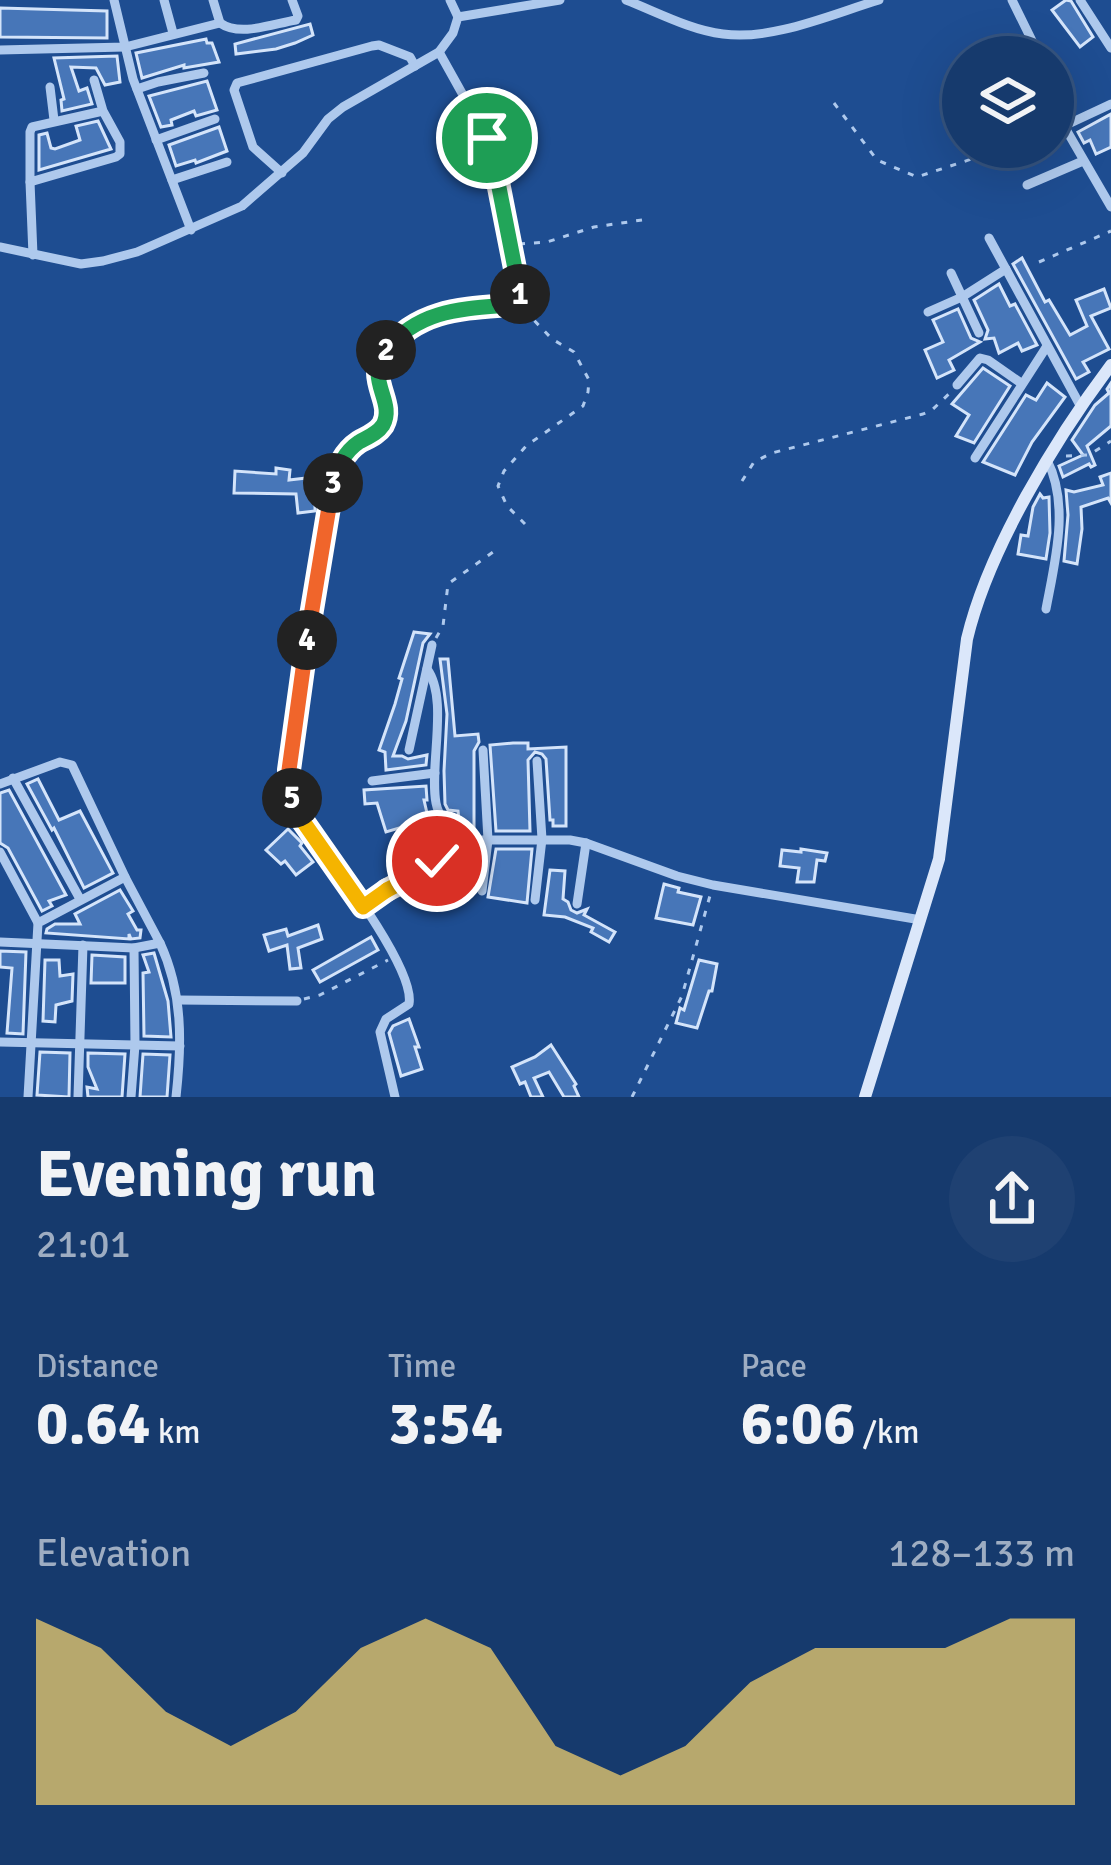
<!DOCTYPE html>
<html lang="en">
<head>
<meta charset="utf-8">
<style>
	:root { --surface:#163a6d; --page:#1f4172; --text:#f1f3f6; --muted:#9eadc2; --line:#355480; --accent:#fcd76e }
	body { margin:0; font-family:Signika,sans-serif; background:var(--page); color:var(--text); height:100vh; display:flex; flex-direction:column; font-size:45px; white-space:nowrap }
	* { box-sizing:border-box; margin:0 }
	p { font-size:39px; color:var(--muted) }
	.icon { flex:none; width:66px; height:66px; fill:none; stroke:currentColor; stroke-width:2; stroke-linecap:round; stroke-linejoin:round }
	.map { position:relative; height:1097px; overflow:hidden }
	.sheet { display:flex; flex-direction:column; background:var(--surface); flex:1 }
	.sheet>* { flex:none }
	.buttons { position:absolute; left:942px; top:36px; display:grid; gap:24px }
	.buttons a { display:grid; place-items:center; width:132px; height:132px; border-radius:50%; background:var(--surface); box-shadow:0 12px 48px #0002,0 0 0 3px var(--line); font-size:60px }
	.pin { position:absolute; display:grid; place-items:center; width:102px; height:102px; color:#fff; margin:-51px; border:6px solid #fff; border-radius:50%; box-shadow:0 3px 12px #0007 }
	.km { position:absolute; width:60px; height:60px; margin:-30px; border-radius:50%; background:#222; color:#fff; font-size:33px; line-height:60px; text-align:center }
	.round { display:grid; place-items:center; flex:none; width:126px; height:126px; border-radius:63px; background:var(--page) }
	.summary { display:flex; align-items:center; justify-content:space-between; height:204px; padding:0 36px }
	h1 { font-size:66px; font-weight:800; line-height:90px }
	.metrics { display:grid; grid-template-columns:repeat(3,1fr); gap:18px; height:204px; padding:12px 36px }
	.metrics div { display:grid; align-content:center }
	.metrics b { font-size:60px; font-weight:800 }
	.metrics small { font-size:33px; font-weight:400 }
	.metrics p { font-size:33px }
	.chart { height:336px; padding:24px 36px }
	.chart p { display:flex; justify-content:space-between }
	.chart svg { width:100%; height:216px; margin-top:12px; fill:var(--accent); opacity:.7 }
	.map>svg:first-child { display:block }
	.building { fill:#4776b8; stroke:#d4e4fa; stroke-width:3 }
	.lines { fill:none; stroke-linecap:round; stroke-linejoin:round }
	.path { stroke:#aec9ed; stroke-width:3; stroke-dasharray:6 9; stroke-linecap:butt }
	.street { stroke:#aec9ed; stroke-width:9 }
	.secondary { stroke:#dbe7fa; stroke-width:12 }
	.split-1-casing { stroke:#fff; stroke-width:24 }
	.split-2-casing { stroke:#fff; stroke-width:24 }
	.split-3-casing { stroke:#fff; stroke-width:24 }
	.split-4-casing { stroke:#fff; stroke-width:24 }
	.split-5-casing { stroke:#fff; stroke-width:24 }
	.split-6-casing { stroke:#fff; stroke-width:24 }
	.split-7-casing { stroke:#fff; stroke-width:24 }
	.split-1 { stroke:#22a559; stroke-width:15 }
	.split-2 { stroke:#22a559; stroke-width:15 }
	.split-3 { stroke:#22a559; stroke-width:15 }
	.split-4 { stroke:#f0652b; stroke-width:15 }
	.split-5 { stroke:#f0652b; stroke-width:15 }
	.split-6 { stroke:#f5b400; stroke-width:15 }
	.split-7 { stroke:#f5b400; stroke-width:15 }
</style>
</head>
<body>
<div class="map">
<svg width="1111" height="1097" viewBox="0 0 1111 1097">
	<rect width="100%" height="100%" fill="#1e4d91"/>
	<!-- building -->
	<g class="building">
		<path d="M1066,0l5,1 22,36 -13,10 -28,-37z"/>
		<path d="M0,8l107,3v27l-107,-1z"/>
		<path d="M310,24l3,11 -18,8 -19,6 -40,5 -1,-10z"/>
		<path d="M206,39l1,4h5l7,19 -35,6v-3l-42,13 -6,-25z"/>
		<path d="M117,56l3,26 -15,3 -9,-17 -25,-1 8,24 8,-3 5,16 -30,7 -1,-11 3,-1 -10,-41z"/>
		<path d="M207,81l10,29 -21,6 -2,-5 -23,9 1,5 -11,2 -12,-31z"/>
		<path d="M1111,114v33l-15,7 -6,-14 -6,3 -6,-11z"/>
		<path d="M98,121l13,28 -72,21v-35l8,-2 4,15 4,1 25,-9 -4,-14z"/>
		<path d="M219,127l8,24 -31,12 -1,-3 -19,6 -7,-21z"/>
		<path d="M1022,258l23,44 4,-2 21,35 17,-9 -11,-26 28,-11 7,19 -20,8 18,33 -26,13 6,10 -13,7 -63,-115z"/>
		<path d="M999,284l11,22 5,-2 22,41 -15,6 -4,-8 -19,10 -5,-15 -9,1 3,-9 -14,-30z"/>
		<path d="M958,309l13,29 9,4 -31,18 5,10 -17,8 -12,-28 18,-8 -10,-22z"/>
		<path d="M983,368l27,18 -36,57 -18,-7 13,-21 -17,-11z"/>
		<path d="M1047,383l18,14 -33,45 -17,33 -32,-13 43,-67 10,5z"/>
		<path d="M1111,383v43l-24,20 8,19 -4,2 -2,-3 -26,13 -4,-11 24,-11 -11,-15 23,-35 14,-12 -2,-4z"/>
		<path d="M276,468l14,2 -1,10 26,-3v34l-17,2 -2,-19 -62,-1 1,-22 41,3z"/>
		<path d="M1111,473v30l-3,-5 -27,9 1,22 -5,35 -13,-3 4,-46 -2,-25 8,2 29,-7 -3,-8z"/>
		<path d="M1040,494l3,4 6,-1 1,36 -4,26 -28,-5 3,-19 7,1 5,-29z"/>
		<path d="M414,632l16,2 -7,9 -17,78 -13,35h9l6,3 19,-4 -1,10 -40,5 -1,-18 -6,-2 16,-46 7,-25 -3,-1z"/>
		<path d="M440,659h8l7,77 23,-2 1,8 -5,9v80l-14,-2 -2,-18 -10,-1 -3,-6 -1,-33 3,-57z"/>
		<path d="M513,743h15v6l38,-2v79h-13v-6h-3l-4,-61 -4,-5 -7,-2 -7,8 2,71h-34l-6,-86z"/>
		<path d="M38,779l21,41 21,-9 33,62 -29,15 -30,-60 -2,2 -25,-46z"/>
		<path d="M426,786l1,14h-3l5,22 -23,6v-2l-20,6 -9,-29 -12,1 -1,-14z"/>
		<path d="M9,790l57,105 -17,6 3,5 -10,5 -34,-63 -8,-5v-50z"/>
		<path d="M288,829l14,14 -2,3 13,16 -17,13 -11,-14 -4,3 -15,-14z"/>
		<path d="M496,849h36l-5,54 -39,-6z"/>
		<path d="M801,849l26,4 -2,8 -8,-1 -3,22h-17l2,-14 -19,-2 2,-16 19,2z"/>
		<path d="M550,870l15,1 -2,28 5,3 3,8 6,3 10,-4 -3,6 31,17 -6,10 -18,-10 2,-4 -28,-11 -21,-2z"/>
		<path d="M664,884l15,4 -1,4 23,5 -8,28 -37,-7z"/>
		<path d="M120,890l13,21 -5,3 9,16h4l-1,8 -9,1 -2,-5v5l-83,-6 1,-4 8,-5h25l-5,-10z"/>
		<path d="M318,925l4,14 -24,9 3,20 -11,1 -3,-24 -18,6 -5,-16 22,-6 2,7z"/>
		<path d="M371,937l7,13 -58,32 -7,-12z"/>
		<path d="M0,951l26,1 -3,82 -16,-1 5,-65 -12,-1z"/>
		<path d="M154,953l14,48 3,36 -27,-1 -1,-63 6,-1 -6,-17z"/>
		<path d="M92,955l33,2v26h-34z"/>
		<path d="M45,960h14l1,16 13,-2 -1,27 -16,4 -1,17 -12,-1z"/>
		<path d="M699,960l18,4 -5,27h-3l-12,37 -21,-5 4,-15 4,2z"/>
		<path d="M409,1019l10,28h-4l7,22 -21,7 -12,-43 4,-7z"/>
		<path d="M551,1045l25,39 -2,2 5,11h-15l-15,-25 -15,6 9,19h-12l-6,-15 -5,2 -8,-17 23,-10z"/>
		<path d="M40,1052l30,1 -1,44 -32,-2z"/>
		<path d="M88,1053l37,1 -3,43h-34l-1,-10 10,2 -9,-22z"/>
		<path d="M143,1054l27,1 -3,42h-27z"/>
	</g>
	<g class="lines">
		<!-- path -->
		<g class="path">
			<path d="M834,103l43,57 40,17 91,-30"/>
			<path d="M519,244l28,-2 47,-15 48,-7"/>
			<path d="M1039,262l72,-31"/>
			<path d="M1066,456l23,-1 22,-14"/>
			<path d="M742,481l12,-19 18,-9 151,-39 9,-4 20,-19"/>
			<path d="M525,524l-18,-18 -9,-20 6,-15 22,-25 57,-40 5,-14 1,-12 -15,-28 -22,-13 -25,-26"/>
			<path d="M436,638l7,-12 5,-42 48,-34"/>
			<path d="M304,999l16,-4 68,-35"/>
			<path d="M632,1097l50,-101 29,-104"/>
		</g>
		<!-- street -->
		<g class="street">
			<path d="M114,0l19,79 58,151"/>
			<path d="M164,0l9,33"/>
			<path d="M213,0l7,23"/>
			<path d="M450,0l8,17"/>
			<path d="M626,0c31,12 64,30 97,34 49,7 109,-20 156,-34"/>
			<path d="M1012,0l28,57"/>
			<path d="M1080,0l31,48"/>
			<path d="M0,50l125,-3 95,-24c20,14 52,1 76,-3l2,-4 -6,-16"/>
			<path d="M94,80l9,31 17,31v12l-4,3 -86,25v-50l2,-5 71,-16"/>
			<path d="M50,87l4,33"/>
			<path d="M137,89l21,-7 46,-9"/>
			<path d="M1053,92l11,34 47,81"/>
			<path d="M1064,126l47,-22"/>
			<path d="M156,140l59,-21"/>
			<path d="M282,173l-29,-26 -19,-57 3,-7 135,-37 7,-1 31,12 5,9"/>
			<path d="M172,180l55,-18"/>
			<path d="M30,182l3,73"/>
			<path d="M1027,185l56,-24"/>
			<path d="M989,238l92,169"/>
			<path d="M0,247l81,17 22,-3 34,-9 105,-46 61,-53 25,-34 15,-12 96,-55 14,-19 5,-16 102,-17"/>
			<path d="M951,273l28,60"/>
			<path d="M928,312l34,-15 44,-28"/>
			<path d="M957,385l23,-27 8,2 33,23"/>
			<path d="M975,458l72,-112"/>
			<path d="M1046,609c9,-48 24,-104 1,-149"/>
			<path d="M427,669c22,30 2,96 9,134 2,12 11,24 16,34l25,3h93l16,3 91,33 36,9 208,35"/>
			<path d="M409,750l23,-105"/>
			<path d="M13,778l67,121"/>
			<path d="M372,781l63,-8"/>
			<path d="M0,784l60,-22 12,3 53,112 -87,46 -10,174"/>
			<path d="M0,852l38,71"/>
			<path d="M482,891l6,-51 -5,-90"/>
			<path d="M535,900l7,-61 -5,-78"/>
			<path d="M577,904l9,-61"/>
			<path d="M363,906l74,-45"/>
			<path d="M0,942l134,6 26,-5 -35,-66"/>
			<path d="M160,943c23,50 22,100 16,154"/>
			<path d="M178,1000l119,1"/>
			<path d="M0,1042l180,4"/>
			<path d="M78,1097l5,-152"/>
			<path d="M131,1097l4,-52 -1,-97"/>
			<path d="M395,1097l-15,-65 6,-13 23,-15c7,-37 -84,-152 -109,-187l-7,-15 -4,-32 45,-292c5,-12 9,-23 19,-32 10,-8 24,-10 30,-22 8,-17 -8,-37 -6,-55 0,-10 6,-17 13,-24 32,-39 85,-36 131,-41l-27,-142 -7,-24 -48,-86"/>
		</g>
		<!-- secondary -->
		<path class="secondary" d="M865,1097l74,-238 28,-220c21,-89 89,-201 144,-274"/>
	</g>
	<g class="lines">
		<!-- split-1 casing -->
		<g class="split-1-casing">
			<path id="split-1" d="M487,138l7,24 26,132"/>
		</g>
		<!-- split-2 casing -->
		<g class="split-2-casing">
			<path id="split-2" d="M386,350c36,-44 83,-41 135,-46l-1,-10"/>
		</g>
		<!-- split-3 casing -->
		<g class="split-3-casing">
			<path id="split-3" d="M333,483c5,-16 11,-31 26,-41 9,-5 18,-8 24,-17 13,-24 -19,-45 3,-75"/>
		</g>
		<!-- split-4 casing -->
		<g class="split-4-casing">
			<path id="split-4" d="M307,640l26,-157"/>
		</g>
		<!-- split-5 casing -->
		<g class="split-5-casing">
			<path id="split-5" d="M292,798l-3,-28 18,-130"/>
		</g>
		<!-- split-6 casing -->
		<g class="split-6-casing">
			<path id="split-6" d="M292,798l8,19 63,90 24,-17"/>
		</g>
		<!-- split-7 casing -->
		<g class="split-7-casing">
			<path id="split-7" d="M387,890l34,-18 16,-11"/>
		</g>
		<!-- split-1 -->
		<use href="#split-1" class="split-1"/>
		<!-- split-2 -->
		<use href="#split-2" class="split-2"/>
		<!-- split-3 -->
		<use href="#split-3" class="split-3"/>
		<!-- split-4 -->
		<use href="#split-4" class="split-4"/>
		<!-- split-5 -->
		<use href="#split-5" class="split-5"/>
		<!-- split-6 -->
		<use href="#split-6" class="split-6"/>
		<!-- split-7 -->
		<use href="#split-7" class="split-7"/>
	</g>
</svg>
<div class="buttons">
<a><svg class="icon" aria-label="layers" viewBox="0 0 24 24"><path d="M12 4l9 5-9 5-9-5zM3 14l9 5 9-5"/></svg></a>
</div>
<div class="pin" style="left:487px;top:138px;background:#1e9e55"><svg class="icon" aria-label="arrive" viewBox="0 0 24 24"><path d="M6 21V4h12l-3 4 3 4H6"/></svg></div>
<div class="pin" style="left:437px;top:861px;background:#d93025"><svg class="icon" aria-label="check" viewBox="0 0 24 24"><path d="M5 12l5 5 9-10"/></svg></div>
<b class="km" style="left:520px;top:294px">1</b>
<b class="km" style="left:386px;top:350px">2</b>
<b class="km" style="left:333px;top:483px">3</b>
<b class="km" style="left:307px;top:640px">4</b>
<b class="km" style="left:292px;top:798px">5</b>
</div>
<section class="sheet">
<div class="summary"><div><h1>Evening run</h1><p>21:01</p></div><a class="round"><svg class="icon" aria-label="share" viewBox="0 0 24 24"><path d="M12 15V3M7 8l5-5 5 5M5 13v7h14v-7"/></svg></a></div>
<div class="metrics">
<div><p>Distance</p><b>0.64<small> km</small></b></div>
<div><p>Time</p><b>3:54</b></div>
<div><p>Pace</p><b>6:06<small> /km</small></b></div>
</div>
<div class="chart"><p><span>Elevation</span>128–133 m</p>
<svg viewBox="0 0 160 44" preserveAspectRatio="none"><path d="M0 44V6L10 12L20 25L30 32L40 25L50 12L60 6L70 12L80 32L90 38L100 32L110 19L120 12L130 12L140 12L150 6L160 6V44z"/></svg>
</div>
</section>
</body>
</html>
